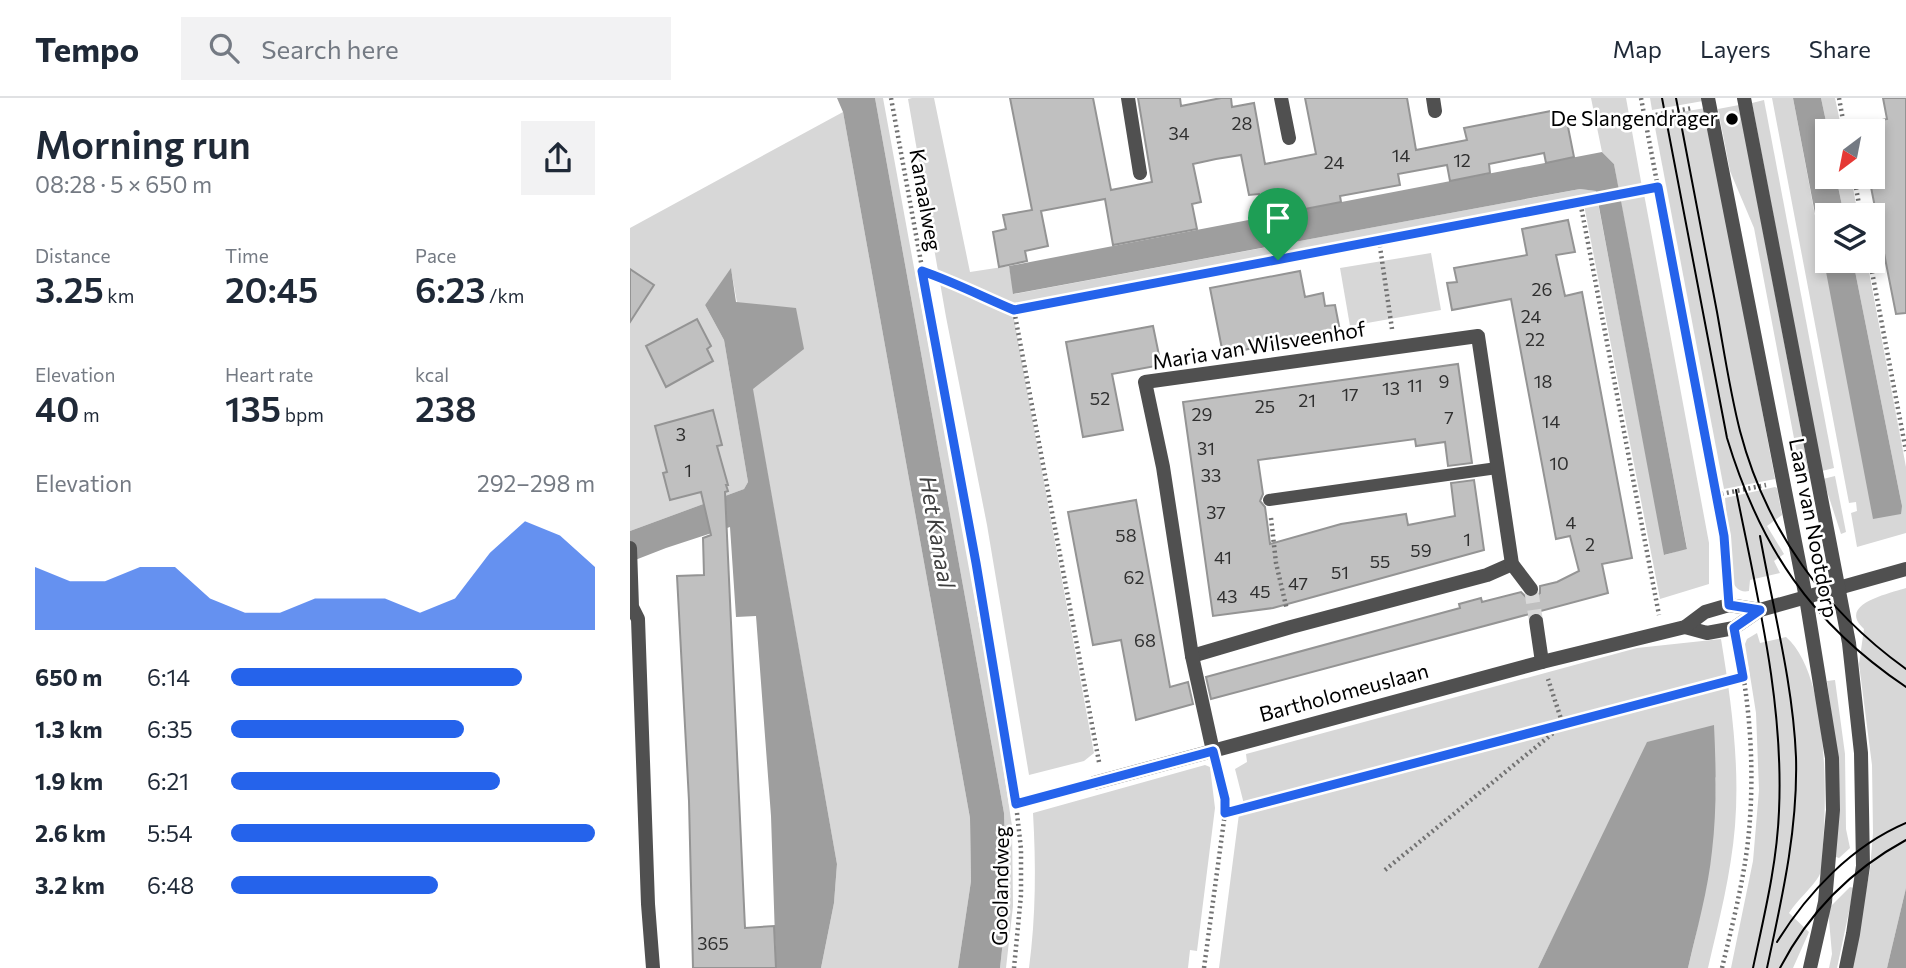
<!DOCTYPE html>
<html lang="en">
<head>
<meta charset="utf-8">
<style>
	:root { --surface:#fff; --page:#f2f2f3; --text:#1f2937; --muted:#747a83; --line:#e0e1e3; --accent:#2563eb }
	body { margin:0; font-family:Commissioner,sans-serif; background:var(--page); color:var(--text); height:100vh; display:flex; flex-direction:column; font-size:26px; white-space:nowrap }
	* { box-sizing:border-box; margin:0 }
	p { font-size:23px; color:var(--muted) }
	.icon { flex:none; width:38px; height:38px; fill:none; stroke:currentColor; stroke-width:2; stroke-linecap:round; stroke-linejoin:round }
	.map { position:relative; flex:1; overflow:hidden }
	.sheet { display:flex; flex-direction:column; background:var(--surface); width:630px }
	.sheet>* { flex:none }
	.needle { width:46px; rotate:212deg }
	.tools { position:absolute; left:1185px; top:21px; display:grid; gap:14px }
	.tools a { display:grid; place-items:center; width:70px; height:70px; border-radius:0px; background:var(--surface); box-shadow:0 4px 10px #0003; font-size:35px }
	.pin { position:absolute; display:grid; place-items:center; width:60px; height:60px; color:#fff; margin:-72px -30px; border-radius:50% 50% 50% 0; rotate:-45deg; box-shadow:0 0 7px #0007 }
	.pin .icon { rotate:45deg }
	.round { display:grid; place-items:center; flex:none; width:74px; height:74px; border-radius:0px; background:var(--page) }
	.summary { display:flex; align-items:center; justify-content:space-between; height:119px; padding:0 35px }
	h1 { font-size:38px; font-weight:600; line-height:52px }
	.metrics { display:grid; grid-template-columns:repeat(3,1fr); gap:10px; height:119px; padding:7px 35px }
	.metrics div { display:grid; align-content:center }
	.metrics b { font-size:35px; font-weight:600 }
	.metrics small { font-size:19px; font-weight:400 }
	.metrics p { font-size:19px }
	.chart { height:196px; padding:14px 35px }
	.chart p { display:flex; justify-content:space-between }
	.chart svg { width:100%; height:126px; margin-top:7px; fill:var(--accent); opacity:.7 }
	ul { padding:0 35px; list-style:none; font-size:23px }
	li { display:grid; grid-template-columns:112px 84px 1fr; align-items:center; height:52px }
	li i { height:18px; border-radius:9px; background:var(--accent) }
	header { display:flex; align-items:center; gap:42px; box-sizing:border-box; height:98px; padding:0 35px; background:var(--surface); border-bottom:2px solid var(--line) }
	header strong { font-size:33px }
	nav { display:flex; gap:38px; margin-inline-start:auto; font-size:24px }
	.search { width:490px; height:63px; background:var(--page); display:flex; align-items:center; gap:18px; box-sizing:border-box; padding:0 24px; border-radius:0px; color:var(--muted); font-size:26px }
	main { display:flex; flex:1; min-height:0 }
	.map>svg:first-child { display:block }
	.green { fill:#d7d7d7 }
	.water { fill:#9e9e9e }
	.building { fill:#c0c0c0; stroke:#949494; stroke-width:2 }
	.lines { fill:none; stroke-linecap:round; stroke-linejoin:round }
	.minor-tunnel { stroke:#d9d9d9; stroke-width:14; stroke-dasharray:14 7; stroke-linecap:butt }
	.path { stroke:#727272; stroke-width:4.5; stroke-dasharray:2 3.5; stroke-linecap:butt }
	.service { stroke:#505050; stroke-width:12 }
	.minor { stroke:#505050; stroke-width:14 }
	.tertiary { stroke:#505050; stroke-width:14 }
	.tram { stroke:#000; stroke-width:2 }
	.route-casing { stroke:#fff; stroke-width:14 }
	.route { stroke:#2563eb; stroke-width:9 }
	.poi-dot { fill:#000; stroke:#fff; stroke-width:2.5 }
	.labels { text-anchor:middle; stroke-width:5; stroke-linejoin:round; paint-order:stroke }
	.number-label { font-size:18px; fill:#303030 }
	.poi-label { font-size:21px; fill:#000; stroke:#fff; text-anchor:end }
	.street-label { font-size:21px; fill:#000; stroke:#fff }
	.water-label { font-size:23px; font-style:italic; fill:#3f3f3f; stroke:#fff }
</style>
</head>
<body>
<header>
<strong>Tempo</strong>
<div class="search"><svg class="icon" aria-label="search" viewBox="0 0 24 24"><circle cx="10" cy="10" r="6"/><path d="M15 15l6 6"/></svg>Search here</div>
<nav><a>Map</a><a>Layers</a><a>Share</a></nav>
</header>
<main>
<section class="sheet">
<div class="summary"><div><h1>Morning run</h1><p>08:28 · 5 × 650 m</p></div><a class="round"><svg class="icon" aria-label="share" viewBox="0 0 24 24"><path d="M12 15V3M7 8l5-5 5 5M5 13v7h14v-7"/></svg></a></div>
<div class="metrics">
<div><p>Distance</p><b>3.25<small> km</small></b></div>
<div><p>Time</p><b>20:45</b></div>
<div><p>Pace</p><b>6:23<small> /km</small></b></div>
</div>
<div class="metrics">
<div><p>Elevation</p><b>40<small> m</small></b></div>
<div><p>Heart rate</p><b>135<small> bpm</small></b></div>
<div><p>kcal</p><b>238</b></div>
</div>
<div class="chart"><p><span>Elevation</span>292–298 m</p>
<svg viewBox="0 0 160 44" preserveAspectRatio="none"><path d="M0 44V22L10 27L20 27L30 22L40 22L50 33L60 38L70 38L80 33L90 33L100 33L110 38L120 33L130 17L140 6L150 11L160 22V44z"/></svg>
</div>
<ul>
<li><b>650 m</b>6:14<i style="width:80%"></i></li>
<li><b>1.3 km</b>6:35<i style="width:64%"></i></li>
<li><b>1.9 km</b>6:21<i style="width:74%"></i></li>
<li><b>2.6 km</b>5:54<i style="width:100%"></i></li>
<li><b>3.2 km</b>6:48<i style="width:57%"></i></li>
</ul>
</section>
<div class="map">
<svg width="1276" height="870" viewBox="0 0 1276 870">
	<rect width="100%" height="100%" fill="#fff"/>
	<!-- green -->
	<g class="green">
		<path d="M245,0h8l110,602 19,126 1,80 -7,62h-6l7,-64 -3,-91z"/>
		<path d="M282,0h22l36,174 39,-6 5,28 566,-105 17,2v3l-585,114 82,445 -10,8 -55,14 -42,-250 -41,-208 -38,-218z"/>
		<path d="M961,0h35l16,89 -23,5 -5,-28 -12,-12z"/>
		<path d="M1020,0h53v3l-51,9z"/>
		<path d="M1142,0h21l29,155 80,253 -49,-245h14l39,206v66l-49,14 -6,-34 6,-2 -1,-9 -7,1z"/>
		<path d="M1191,0h14l7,33h-14z"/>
		<path d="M1134,2l70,368 -12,3 -70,-368z"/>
		<path d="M1109,7l70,368 -8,2 -47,-247 -24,-57 -12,-62z"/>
		<path d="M1075,10l70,371 -51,10 -71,-372z"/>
		<path d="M213,14l127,706 1,63 -13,87h-137l13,-65 3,-39 -106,-595 -26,36 19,35 24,142 -4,7 -114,42v-303z"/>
		<path d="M1206,79h15l7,38h-14z"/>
		<path d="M1014,96l65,349v41l-49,15 -76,-394 14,-2 67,352 22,-7 -67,-350z"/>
		<path d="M801,155l10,57 -91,16 -10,-58z"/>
		<path d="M1205,378l11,56 -5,2 -18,-55z"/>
		<path d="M1145,389l2,1 5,27 -15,11 17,28 -10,7 6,12 -30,7 -1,11c-9,2 -14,-3 -17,-11l-7,-82z"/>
		<path d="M1276,490v300l-19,80h-36l19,-98 3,-37 -1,-68 -13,-101 5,-35c-3,-3 -6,-6 -7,-9 -8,-19 38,-28 49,-32z"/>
		<path d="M1127,535l3,10 26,-6c42,36 41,156 37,207 -1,9 1,24 -4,32 -7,12 -22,24 -30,37l20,19 -16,36h-62l22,-107 6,-71 -3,-77 -11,-69 2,-5z"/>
		<path d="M1091,541c10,61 19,124 14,187 -4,48 -16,95 -27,142h-20c16,-64 26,-125 28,-191l-138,110 -40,81h-319l20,-154 7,-2 -11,-43 12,-7 -1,-8 391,-106z"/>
		<path d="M1205,582l10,74 1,75 4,19 -11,10 -3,-1c2,-59 0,-117 -9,-176z"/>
		<path d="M575,667l5,2 5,41 -18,143 -7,-1 -2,18h-159c7,-52 7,-103 4,-155z"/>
		<path d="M1220,789l4,1 -17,80h-8l3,-14 -4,-45z"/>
	</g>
	<!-- water -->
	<g class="water">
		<path d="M207,0h38l129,715 3,91 -7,64h-42l13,-87 -1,-63 -127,-706z"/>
		<path d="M1163,0h28l7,33 -1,46h9l8,38h-17v46h26l49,245 -1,8 -28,5z"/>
		<path d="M972,54l12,12 73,385 -23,6 -68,-364 -16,-2 -567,105 -4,-28z"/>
		<path d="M101,170l5,34 60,6 8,41 -51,40 84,475 -3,39 -13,65h-45l-5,-152 -15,-200 -20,1 -6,-90 -64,21 -36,14v-31l114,-42 4,-7 -24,-142 -19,-35z"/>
		<path d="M1084,627c2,42 3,84 -2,126 -4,39 -15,78 -24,117h-150l109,-226z"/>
		<path d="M1276,790v80h-19z"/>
	</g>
	<!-- building -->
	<g class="building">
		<path d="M380,0h83l18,92 41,-8 -14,-84h42l1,8 40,-8h10l1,9 22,-4 11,61 51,-10 -11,-56h102l9,52 51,-10 -3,-12 87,-17 3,14 13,-3 7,35 -28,6 -2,-10 -55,11 1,9 -40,8 -3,-16 -49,9 2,11 -60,11 1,6 -78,15 -4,-23 -10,1 -8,-40 -25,4 -23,5 8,38 -9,2 5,25 -84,16 -8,-46 -64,12 7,35 -23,5 2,10 -28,6 -6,-35 13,-3 -3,-14 29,-5z"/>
		<path d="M1253,0h23v215l-10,1 -27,-137h3v-55l15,-3z"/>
		<path d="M938,122l7,32 -19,3 9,41 17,-4 50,266 -30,6 6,29 -397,106 -5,-22 254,-69 -1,-4 22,-6 1,4 39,-10 6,6h6l7,-5v-7l17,-4 22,-11 -9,-35 -14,3 -45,-240 -59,11 -5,-27 10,-1 -3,-14 73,-13 -5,-26z"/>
		<path d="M0,171l24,16 -24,37z"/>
		<path d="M670,173l5,26 18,-4 2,13 10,-1 5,26 -117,23 -13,-66z"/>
		<path d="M67,221l14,27 -4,3 6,12 -47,26 -20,-41z"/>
		<path d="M523,228l8,39 -49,9 11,56 -40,7 -17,-95z"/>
		<path d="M828,266l14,99 -24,3 -3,-24 -29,4 -1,-7 -157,21 5,34 -3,7 5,6 5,37 71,-20 65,-10 2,11 47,-9 -4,-33 23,-3 10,70 -211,58 -60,8 -30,-214z"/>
		<path d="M83,312l9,35 -5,1 11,39h-2l2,6 -3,1 20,436 29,-2 2,42h-83l-4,-167 -12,-225 27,-1 -1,-37 8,-3 -10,-43 -31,8 -7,-27 4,-1 -12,-46z"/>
		<path d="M506,402l34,187 18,-5 5,22 -57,16 -15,-80 -28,5 -25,-133z"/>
	</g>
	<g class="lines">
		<!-- minor-tunnel -->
		<path class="minor-tunnel" d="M901,491l5,32"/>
		<!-- path -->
		<g class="path">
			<path d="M261,0l85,465 40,241 5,45v46l-7,73"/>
			<path d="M1011,0l83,438 2,51"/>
			<path d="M1209,0l6,33"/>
			<path d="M1015,19l47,-9"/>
			<path d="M1224,79l7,38"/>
			<path d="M950,103l78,-14"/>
			<path d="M749,142l13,89"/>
			<path d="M1240,163l36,190"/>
			<path d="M293,173c31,12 60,26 91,39"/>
			<path d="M1086,397l50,-10"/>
			<path d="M641,420l5,45 11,47"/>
			<path d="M469,664l-85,-452 163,-29 403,-80 79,414"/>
			<path d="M386,706l60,-16"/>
			<path d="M595,715l338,-88 -15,-46"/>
			<path d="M755,772l178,-145 180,-48"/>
			<path d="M574,870l21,-155v-15l-6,-30"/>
			<path d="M1092,870c10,-42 21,-84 26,-127 7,-64 3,-131 -10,-194"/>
		</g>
		<!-- service -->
		<path class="service" d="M639,402l228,-32"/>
		<!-- minor -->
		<g class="minor">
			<path d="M498,0l12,75"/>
			<path d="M651,0l8,40"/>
			<path d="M803,0l2,13"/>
			<path d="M0,450l2,59 6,12 10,285 5,64"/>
			<path d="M906,523l6,41"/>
			<path d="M1055,529l22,6 27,-5 26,-18 146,-41"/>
			<path d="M562,558l99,-29 196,-52 25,-11"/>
			<path d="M583,653l-21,-95 -29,-189 -18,-85 333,-46 34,228 19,25"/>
			<path d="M464,685l448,-121 143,-35 20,-15 24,-7 31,5"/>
		</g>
		<!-- tertiary -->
		<g class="tertiary">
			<path d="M1078,0l98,500 26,160 1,52 -8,92 -15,66"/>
			<path d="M1114,0l105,545 12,110 2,113 -10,68 -7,34"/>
		</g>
		<!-- tram -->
		<g class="tram">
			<path d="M1032,0l65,340c33,109 84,185 179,249"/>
			<path d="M1046,0c14,71 27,142 41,214 7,39 13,80 23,119 26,99 84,179 166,238"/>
			<path d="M1106,392c21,106 48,212 43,321 -2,53 -15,105 -26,157"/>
			<path d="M1130,438c13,73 33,147 36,221 2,72 -14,141 -29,211"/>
			<path d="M1147,844c31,-50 75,-96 129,-119"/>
			<path d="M1150,870c29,-56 71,-98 126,-128"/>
		</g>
	</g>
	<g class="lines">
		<!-- route casing -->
		<g class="route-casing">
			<path id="route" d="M1028,89l66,349 5,69 31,5 -26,18 9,49 -518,136v-14l-12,-48 -197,53 -40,-241 -54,-292c32,11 61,26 92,39z"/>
		</g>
		<!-- route -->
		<use href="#route" class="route"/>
	</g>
	<!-- markers -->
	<circle class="poi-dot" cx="1102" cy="21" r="7"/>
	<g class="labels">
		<!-- number labels -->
		<g class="number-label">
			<text x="612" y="32">28</text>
			<text x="549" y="42">34</text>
			<text x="771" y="64">14</text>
			<text x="832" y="69">12</text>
			<text x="704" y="71">24</text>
			<text x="912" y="198">26</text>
			<text x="901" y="225">24</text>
			<text x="905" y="248">22</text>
			<text x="814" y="290">9</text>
			<text x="913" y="290">18</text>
			<text x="785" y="294">11</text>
			<text x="761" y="297">13</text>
			<text x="720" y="303">17</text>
			<text x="470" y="307">52</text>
			<text x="677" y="309">21</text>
			<text x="635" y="315">25</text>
			<text x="572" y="323">29</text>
			<text x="819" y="326">7</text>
			<text x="921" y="330">14</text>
			<text x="51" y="343">3</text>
			<text x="576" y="357">31</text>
			<text x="929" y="372">10</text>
			<text x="58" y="379">1</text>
			<text x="581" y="384">33</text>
			<text x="586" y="421">37</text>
			<text x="941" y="431">4</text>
			<text x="496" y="444">58</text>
			<text x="837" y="448">1</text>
			<text x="960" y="453">2</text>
			<text x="791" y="459">59</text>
			<text x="593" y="466">41</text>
			<text x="750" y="470">55</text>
			<text x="710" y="481">51</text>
			<text x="504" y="486">62</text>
			<text x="668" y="492">47</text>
			<text x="630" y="500">45</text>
			<text x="597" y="505">43</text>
			<text x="515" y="549">68</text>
			<text x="83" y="852">365</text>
		</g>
		<!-- poi labels -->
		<g class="poi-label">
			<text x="1088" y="28">De Slangendrager</text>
		</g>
		<!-- street labels -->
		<g class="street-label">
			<text transform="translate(295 102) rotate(80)" y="7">Kanaalweg</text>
			<text transform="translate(629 248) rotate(-9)" y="7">Maria van Wilsveenhof</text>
			<text transform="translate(1183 430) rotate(79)" y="7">Laan van Nootdorp</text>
			<text transform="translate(714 595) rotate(-15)" y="7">Bartholomeuslaan</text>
			<text transform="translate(371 788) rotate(-89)" y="7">Goolandweg</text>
		</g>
		<!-- water labels -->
		<g class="water-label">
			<text transform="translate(307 434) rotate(80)" y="8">Het Kanaal</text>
		</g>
	</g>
</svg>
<div class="tools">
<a><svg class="needle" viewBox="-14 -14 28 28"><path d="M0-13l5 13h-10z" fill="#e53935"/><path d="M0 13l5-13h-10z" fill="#747a83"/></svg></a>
<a><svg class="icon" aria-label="layers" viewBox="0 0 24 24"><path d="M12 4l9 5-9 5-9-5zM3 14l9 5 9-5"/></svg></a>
</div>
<div class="pin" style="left:648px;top:162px;background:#1e9e55"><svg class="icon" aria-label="arrive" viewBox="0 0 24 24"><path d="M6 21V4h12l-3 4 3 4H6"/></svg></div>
</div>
</main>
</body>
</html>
